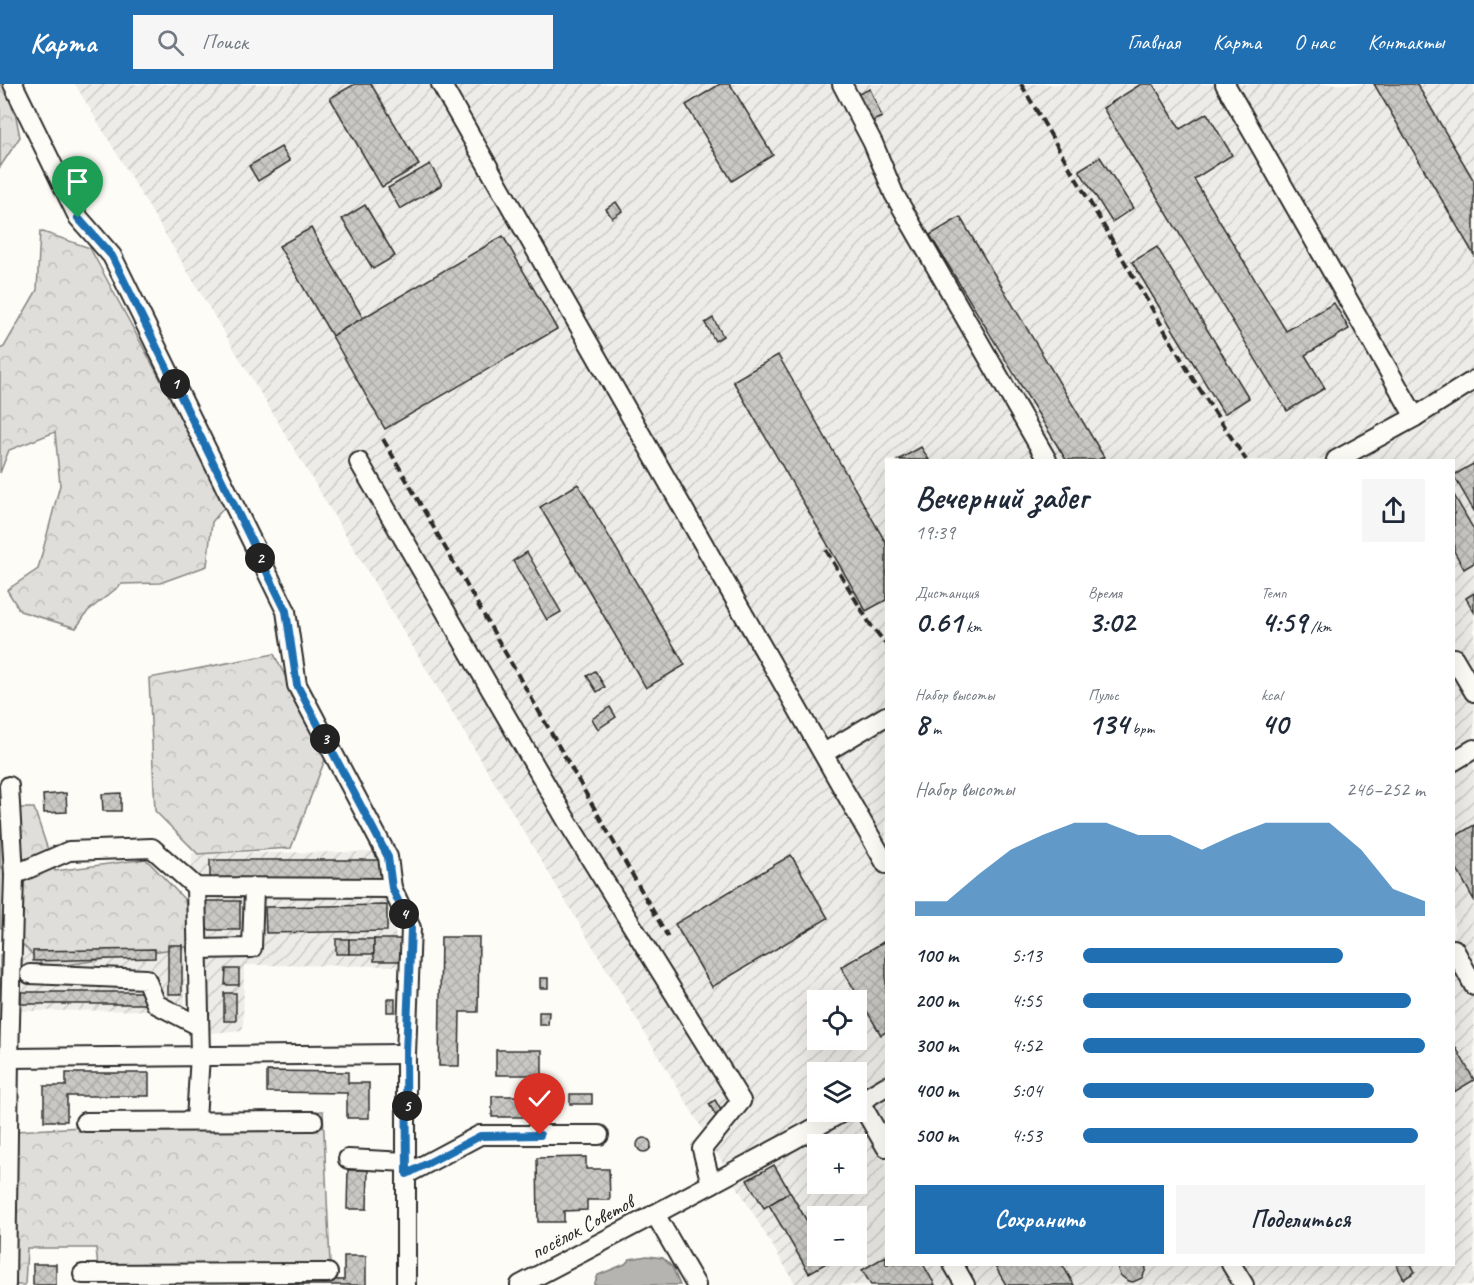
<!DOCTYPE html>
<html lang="ru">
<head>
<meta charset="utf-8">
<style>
	:root { --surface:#fff; --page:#f6f6f7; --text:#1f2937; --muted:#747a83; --accent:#1f6fb2 }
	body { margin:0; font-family:Caveat,sans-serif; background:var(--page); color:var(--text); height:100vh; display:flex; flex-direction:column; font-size:22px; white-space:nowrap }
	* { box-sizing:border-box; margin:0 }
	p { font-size:20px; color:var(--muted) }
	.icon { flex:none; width:33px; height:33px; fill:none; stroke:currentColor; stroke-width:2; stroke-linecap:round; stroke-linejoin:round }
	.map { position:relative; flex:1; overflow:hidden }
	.panel { position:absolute; left:885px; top:375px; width:570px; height:807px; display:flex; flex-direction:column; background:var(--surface); border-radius:0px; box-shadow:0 6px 24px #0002 }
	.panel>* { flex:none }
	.tools { position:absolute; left:807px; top:906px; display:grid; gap:12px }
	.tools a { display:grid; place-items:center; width:60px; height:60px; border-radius:0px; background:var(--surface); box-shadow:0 6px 24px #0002; font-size:30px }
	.pin { position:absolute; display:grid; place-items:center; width:51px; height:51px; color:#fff; margin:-62px -26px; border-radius:50% 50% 50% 0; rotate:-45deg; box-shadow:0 0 6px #0007 }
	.pin .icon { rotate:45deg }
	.km { position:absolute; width:30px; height:30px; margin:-15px; border-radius:50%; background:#222; color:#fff; font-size:16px; line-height:30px; text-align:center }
	.round { display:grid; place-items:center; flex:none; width:63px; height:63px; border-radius:0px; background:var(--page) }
	.summary { display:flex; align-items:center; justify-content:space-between; height:102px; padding:0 30px }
	h1 { font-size:33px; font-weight:600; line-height:45px }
	.stats { display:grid; grid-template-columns:repeat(3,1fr); gap:9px; height:102px; padding:6px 30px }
	.stats div { display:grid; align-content:center }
	.stats b { font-size:30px; font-weight:600 }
	.stats small { font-size:16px; font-weight:400 }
	.stats p { font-size:16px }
	.chart { height:168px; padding:12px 30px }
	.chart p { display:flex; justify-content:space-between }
	.chart svg { width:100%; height:108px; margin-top:6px; fill:var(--accent); opacity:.7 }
	.button { display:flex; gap:12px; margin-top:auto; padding:12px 30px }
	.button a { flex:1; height:69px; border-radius:0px; background:var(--accent); color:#fff; font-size:24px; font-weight:600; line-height:69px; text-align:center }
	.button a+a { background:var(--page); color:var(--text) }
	ul { padding:0 30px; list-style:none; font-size:20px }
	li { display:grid; grid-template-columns:96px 72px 1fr; align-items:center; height:45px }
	li i { height:15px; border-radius:8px; background:var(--accent) }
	header { display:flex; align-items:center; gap:36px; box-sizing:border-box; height:84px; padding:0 30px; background:var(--accent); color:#fff }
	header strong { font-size:28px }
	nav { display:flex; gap:33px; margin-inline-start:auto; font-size:21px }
	.search { width:420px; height:54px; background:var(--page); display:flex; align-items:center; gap:15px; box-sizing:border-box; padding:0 21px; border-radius:0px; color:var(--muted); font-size:22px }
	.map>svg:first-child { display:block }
	.industrial { fill:url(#industrial-furrows); fill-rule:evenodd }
	.forest { fill:url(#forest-crowns); stroke:#858482; stroke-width:1.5 }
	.water { fill:#b5b4b1; stroke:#7e7d7b; stroke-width:1.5 }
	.building { fill:url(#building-cross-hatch); stroke:#2b2b2b; stroke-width:1.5 }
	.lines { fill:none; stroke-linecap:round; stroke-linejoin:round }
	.minor-casing { stroke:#2b2b2b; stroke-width:22 }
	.minor { stroke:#fdfcf7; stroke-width:18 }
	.rail { stroke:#2b2b2b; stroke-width:4; stroke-dasharray:9 4.5; stroke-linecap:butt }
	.route-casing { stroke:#fff; stroke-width:12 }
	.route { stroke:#1f6fb2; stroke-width:8 }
	.labels { text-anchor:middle; stroke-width:4.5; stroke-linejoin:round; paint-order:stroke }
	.street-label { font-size:21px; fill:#2b2b2b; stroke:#fdfcf7 }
</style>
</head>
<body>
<header>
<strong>Карта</strong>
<div class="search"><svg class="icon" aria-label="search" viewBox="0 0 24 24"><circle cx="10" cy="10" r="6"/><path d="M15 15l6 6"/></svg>Поиск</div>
<nav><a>Главная</a><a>Карта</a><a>О нас</a><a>Контакты</a></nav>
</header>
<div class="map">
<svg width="1474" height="1201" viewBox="0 0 1474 1201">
	<defs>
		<pattern id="industrial-furrows" width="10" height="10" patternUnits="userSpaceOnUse" patternTransform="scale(1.5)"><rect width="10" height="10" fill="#edece8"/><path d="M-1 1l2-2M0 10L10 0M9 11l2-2" fill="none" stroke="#cbcbc7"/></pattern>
		<pattern id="forest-crowns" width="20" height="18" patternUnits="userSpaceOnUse" patternTransform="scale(1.5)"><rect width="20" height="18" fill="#dfdeda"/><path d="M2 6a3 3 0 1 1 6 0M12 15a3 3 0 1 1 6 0" fill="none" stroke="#c0bfbb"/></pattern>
		<pattern id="building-cross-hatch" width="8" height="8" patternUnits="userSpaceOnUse" patternTransform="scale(1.5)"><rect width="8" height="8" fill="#c9c8c4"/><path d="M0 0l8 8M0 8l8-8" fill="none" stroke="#adaca9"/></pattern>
	</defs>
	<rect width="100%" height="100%" fill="#fdfcf7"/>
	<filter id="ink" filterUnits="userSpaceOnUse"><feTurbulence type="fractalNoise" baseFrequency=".0167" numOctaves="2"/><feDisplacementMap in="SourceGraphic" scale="12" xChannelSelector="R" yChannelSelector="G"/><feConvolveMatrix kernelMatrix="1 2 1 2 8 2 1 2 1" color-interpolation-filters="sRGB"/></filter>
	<g filter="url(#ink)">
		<!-- industrial -->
		<g class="industrial">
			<path d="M75,0h1399v1201h-678zM886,376h568v804h-568zM818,916h38v40h-38zM818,988h38v40h-38zM818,1060h38v40h-38zM818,1132h38v40h-38z"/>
			<path d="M375,768l28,114 -159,-1 -1,65 -54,5 3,-182z"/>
			<path d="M185,857v69l-164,1v-69z"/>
		</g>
		<!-- forest -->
		<g class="forest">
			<path d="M0,0h3l13,33 4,20 -20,30z"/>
			<path d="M40,147l50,17 137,256 -15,18 -5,44 -47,17 -38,1 -34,27 -12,17 -56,-17 -13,-21 31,-21 22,-84 -5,-53 -46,18 -9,23v-124l4,-2 33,-57z"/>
			<path d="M274,570l52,103 -35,91 -93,6 -43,-43 -6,-133z"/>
			<path d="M0,724h34l21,63 91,-12 39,41 7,46 -146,22 -29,-29 -17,-12z"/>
			<path d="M12,863l4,184 180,-11 127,-9 7,152 -231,16 -3,-31h-69l-2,37h-25v-330z"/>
		</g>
		<!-- water -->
		<path class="water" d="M647,1172l16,2 9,9 8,18h-86l4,-10 27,-11 5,-5z"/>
		<!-- building -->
		<g class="building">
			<path d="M355,0h16l48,81 -37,22 -52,-89z"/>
			<path d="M720,0h10l43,71 -41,26 -46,-76z"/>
			<path d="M1141,0h12l27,45 27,-16 25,42 -38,24 92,152 48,-28 15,26 -44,26 20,33 -38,23 -184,-303z"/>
			<path d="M1374,0h43l57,97v74z"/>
			<path d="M870,5l12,28 -21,9 -12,-28z"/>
			<path d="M281,63l9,14 -32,20 -9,-15z"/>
			<path d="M1100,73l33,51 -21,14 -33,-52z"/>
			<path d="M430,80l12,21 -42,24 -12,-21z"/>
			<path d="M616,118l6,9 -10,7 -6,-9z"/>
			<path d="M365,121l30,51 -22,13 -31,-50z"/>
			<path d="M960,133l144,240 -6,3h-32l-136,-225z"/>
			<path d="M311,144l52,90 -31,18 -53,-90z"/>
			<path d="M503,152l54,93 -172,100 -53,-93z"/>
			<path d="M1157,163l92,151 -25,16 -92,-152z"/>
			<path d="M713,234l10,18 -8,5 -10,-18z"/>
			<path d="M778,271l108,188v57l-20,11 -133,-230z"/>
			<path d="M921,363l8,13h-31z"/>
			<path d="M1473,380l1,2v45l-20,-35v-1z"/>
			<path d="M578,400l107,181 -39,23 -106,-181z"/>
			<path d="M1454,411l20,35v33l-10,6 -10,-18z"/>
			<path d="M527,468l34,60 -14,8 -34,-59z"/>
			<path d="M1474,509v19l-8,-14z"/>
			<path d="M595,587l10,16 -8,5 -10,-16z"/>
			<path d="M610,623l6,10 -18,12 -6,-10z"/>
			<path d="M66,709l1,19 -23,1 -1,-18z"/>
			<path d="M121,709v18h-18l-1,-17z"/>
			<path d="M1474,741v75l-20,-36v-27z"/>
			<path d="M791,771l37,63 -116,69 -37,-63z"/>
			<rect x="210" y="776" width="173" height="18"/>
			<rect x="204" y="817" width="36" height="29"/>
			<path d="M387,821v26l-121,2 -1,-26z"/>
			<path d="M441,853h38l-1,75h-18l-1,54h-20z"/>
			<rect x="336" y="855" width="13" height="15"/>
			<rect x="349" y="855" width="25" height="15"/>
			<rect x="374" y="855" width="31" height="22"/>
			<path d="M885,857l1,2v89l-5,3 -40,-68z"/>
			<rect x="168" y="861" width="14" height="49"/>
			<path d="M155,865v9l-122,3v-10z"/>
			<path d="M226,885h13v16h-14z"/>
			<rect x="540" y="894" width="8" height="10"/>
			<rect x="21" y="908" width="125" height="12"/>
			<rect x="224" y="909" width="12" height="28"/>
			<rect x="387" y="915" width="8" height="13"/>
			<path d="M539,928h10l-1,13h-9z"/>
			<path d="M1454,960l20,36 -20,12z"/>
			<rect x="496" y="966" width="46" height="25"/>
			<path d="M267,987l81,1v11h21v35h-22v-25l-80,-1z"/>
			<path d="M66,989h83v23h-82v25h-23v-35h22z"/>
			<rect x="570" y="1010" width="22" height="10"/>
			<rect x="492" y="1012" width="42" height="21"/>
			<path d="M715,1016l7,12 -6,4 -7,-12z"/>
			<circle cx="644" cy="1061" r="7"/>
			<path d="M586,1073v12h23l1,31h-23v10l-23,1v11h-26l-1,-64z"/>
			<path d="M774,1081l16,27 -26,16 -17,-28z"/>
			<path d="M348,1086h20l-1,39h-20z"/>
			<path d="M790,1108l28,48v16h9l3,5 -21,12 -40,-68z"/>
			<path d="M344,1172h22v29h-103v-6l81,1z"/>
			<path d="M886,1172v8h37l12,21h-64l-9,-15z"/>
			<rect x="33" y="1180" width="23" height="21"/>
			<path d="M994,1180h68l12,21h-68z"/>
			<path d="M1119,1180h26l1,5 -4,9 -9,4 -5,-1 -8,-6 -2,-5z"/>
			<path d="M1396,1180h15l4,8 -11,7z"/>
		</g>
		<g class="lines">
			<!-- minor casing -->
			<g class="minor-casing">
				<g id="minor">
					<path d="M13,0l65,133 34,39 174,355 11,74 91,172 4,31 19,40 -5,126v231"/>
					<path d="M441,0l445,780"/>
					<path d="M842,0l31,59 21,51 153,266"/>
					<path d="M1225,0l190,333"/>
					<path d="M1336,376l79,-43 59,-37"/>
					<path d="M359,378l208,359 174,280 -39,48 9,35"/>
					<path d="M1454,574l20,34"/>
					<path d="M824,669l62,-37"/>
					<path d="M1454,677l20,-12"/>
					<path d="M14,791l55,-24 83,-3 44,39 196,1"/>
					<path d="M196,803l4,168 -4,65"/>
					<path d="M197,865l55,-1 2,-60"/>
					<path d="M1454,865l20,37"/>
					<path d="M30,890l116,5 10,25 43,22"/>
					<path d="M9,974l397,-4"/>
					<path d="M860,1018l26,45"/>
					<path d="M856,1020l30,-18"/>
					<path d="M85,1038l228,-1"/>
					<path d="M348,1075l59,3"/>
					<path d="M407,1090l73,-39h119"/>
					<path d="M655,1130l136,-73 52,-29"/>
					<path d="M953,1180l12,21"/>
					<path d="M1231,1180l13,21"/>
					<path d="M83,1190l245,-1"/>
					<path d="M6,1201l3,-227 5,-183 -5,-89"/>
					<path d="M520,1201l135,-71 41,71"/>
				</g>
			</g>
			<!-- minor -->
			<use href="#minor" class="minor"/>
			<!-- rail -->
			<g class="rail">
				<path d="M1021,0l172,295 53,81"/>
				<path d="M383,355l285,498"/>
				<path d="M826,466l44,74 16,20"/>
			</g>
		</g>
	</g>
	<g class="lines" filter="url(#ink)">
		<!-- route casing -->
		<g class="route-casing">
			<path id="route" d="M78,134l34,38 174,355 11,74 91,172 4,31 19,40 -5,126 1,120 73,-38 60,-1"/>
		</g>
		<!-- route -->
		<use href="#route" class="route"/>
	</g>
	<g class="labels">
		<!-- street labels -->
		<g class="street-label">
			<text transform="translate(582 1143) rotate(-28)" y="7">посёлок Советов</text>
		</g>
	</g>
</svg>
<div class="tools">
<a><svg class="icon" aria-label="locate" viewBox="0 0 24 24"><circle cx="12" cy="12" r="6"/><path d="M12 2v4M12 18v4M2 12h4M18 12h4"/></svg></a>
<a><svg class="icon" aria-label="layers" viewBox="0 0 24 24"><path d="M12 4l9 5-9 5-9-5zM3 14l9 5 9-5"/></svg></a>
<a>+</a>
<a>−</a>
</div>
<div class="pin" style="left:78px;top:134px;background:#1e9e55"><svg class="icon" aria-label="arrive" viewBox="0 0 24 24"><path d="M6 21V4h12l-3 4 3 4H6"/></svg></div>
<div class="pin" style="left:540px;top:1051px;background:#d93025"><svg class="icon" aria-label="check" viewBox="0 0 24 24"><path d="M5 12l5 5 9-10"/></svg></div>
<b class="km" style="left:175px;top:300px">1</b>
<b class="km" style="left:260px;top:474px">2</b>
<b class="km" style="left:325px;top:655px">3</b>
<b class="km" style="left:404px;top:830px">4</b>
<b class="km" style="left:407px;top:1022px">5</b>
<section class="panel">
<div class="summary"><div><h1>Вечерний забег</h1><p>19:39</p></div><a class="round"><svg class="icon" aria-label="share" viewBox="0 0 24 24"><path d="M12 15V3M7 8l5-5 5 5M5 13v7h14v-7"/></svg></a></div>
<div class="stats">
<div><p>Дистанция</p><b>0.61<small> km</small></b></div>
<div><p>Время</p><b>3:02</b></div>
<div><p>Темп</p><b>4:59<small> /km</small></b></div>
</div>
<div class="stats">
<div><p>Набор высоты</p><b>8<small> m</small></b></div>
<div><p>Пульс</p><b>134<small> bpm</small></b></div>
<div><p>kcal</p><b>40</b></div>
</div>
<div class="chart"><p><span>Набор высоты</span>246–252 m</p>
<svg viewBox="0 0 160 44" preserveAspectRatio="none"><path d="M0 44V38L10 38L20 27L30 17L40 11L50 6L60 6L70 11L80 11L90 17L100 11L110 6L120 6L130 6L140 17L150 33L160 38V44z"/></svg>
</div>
<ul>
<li><b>100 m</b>5:13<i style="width:76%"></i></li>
<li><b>200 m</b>4:55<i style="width:96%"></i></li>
<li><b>300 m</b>4:52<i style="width:100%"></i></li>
<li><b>400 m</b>5:04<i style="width:85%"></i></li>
<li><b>500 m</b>4:53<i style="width:98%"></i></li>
</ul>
<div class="button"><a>Сохранить</a><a>Поделиться</a></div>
</section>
</div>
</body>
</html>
